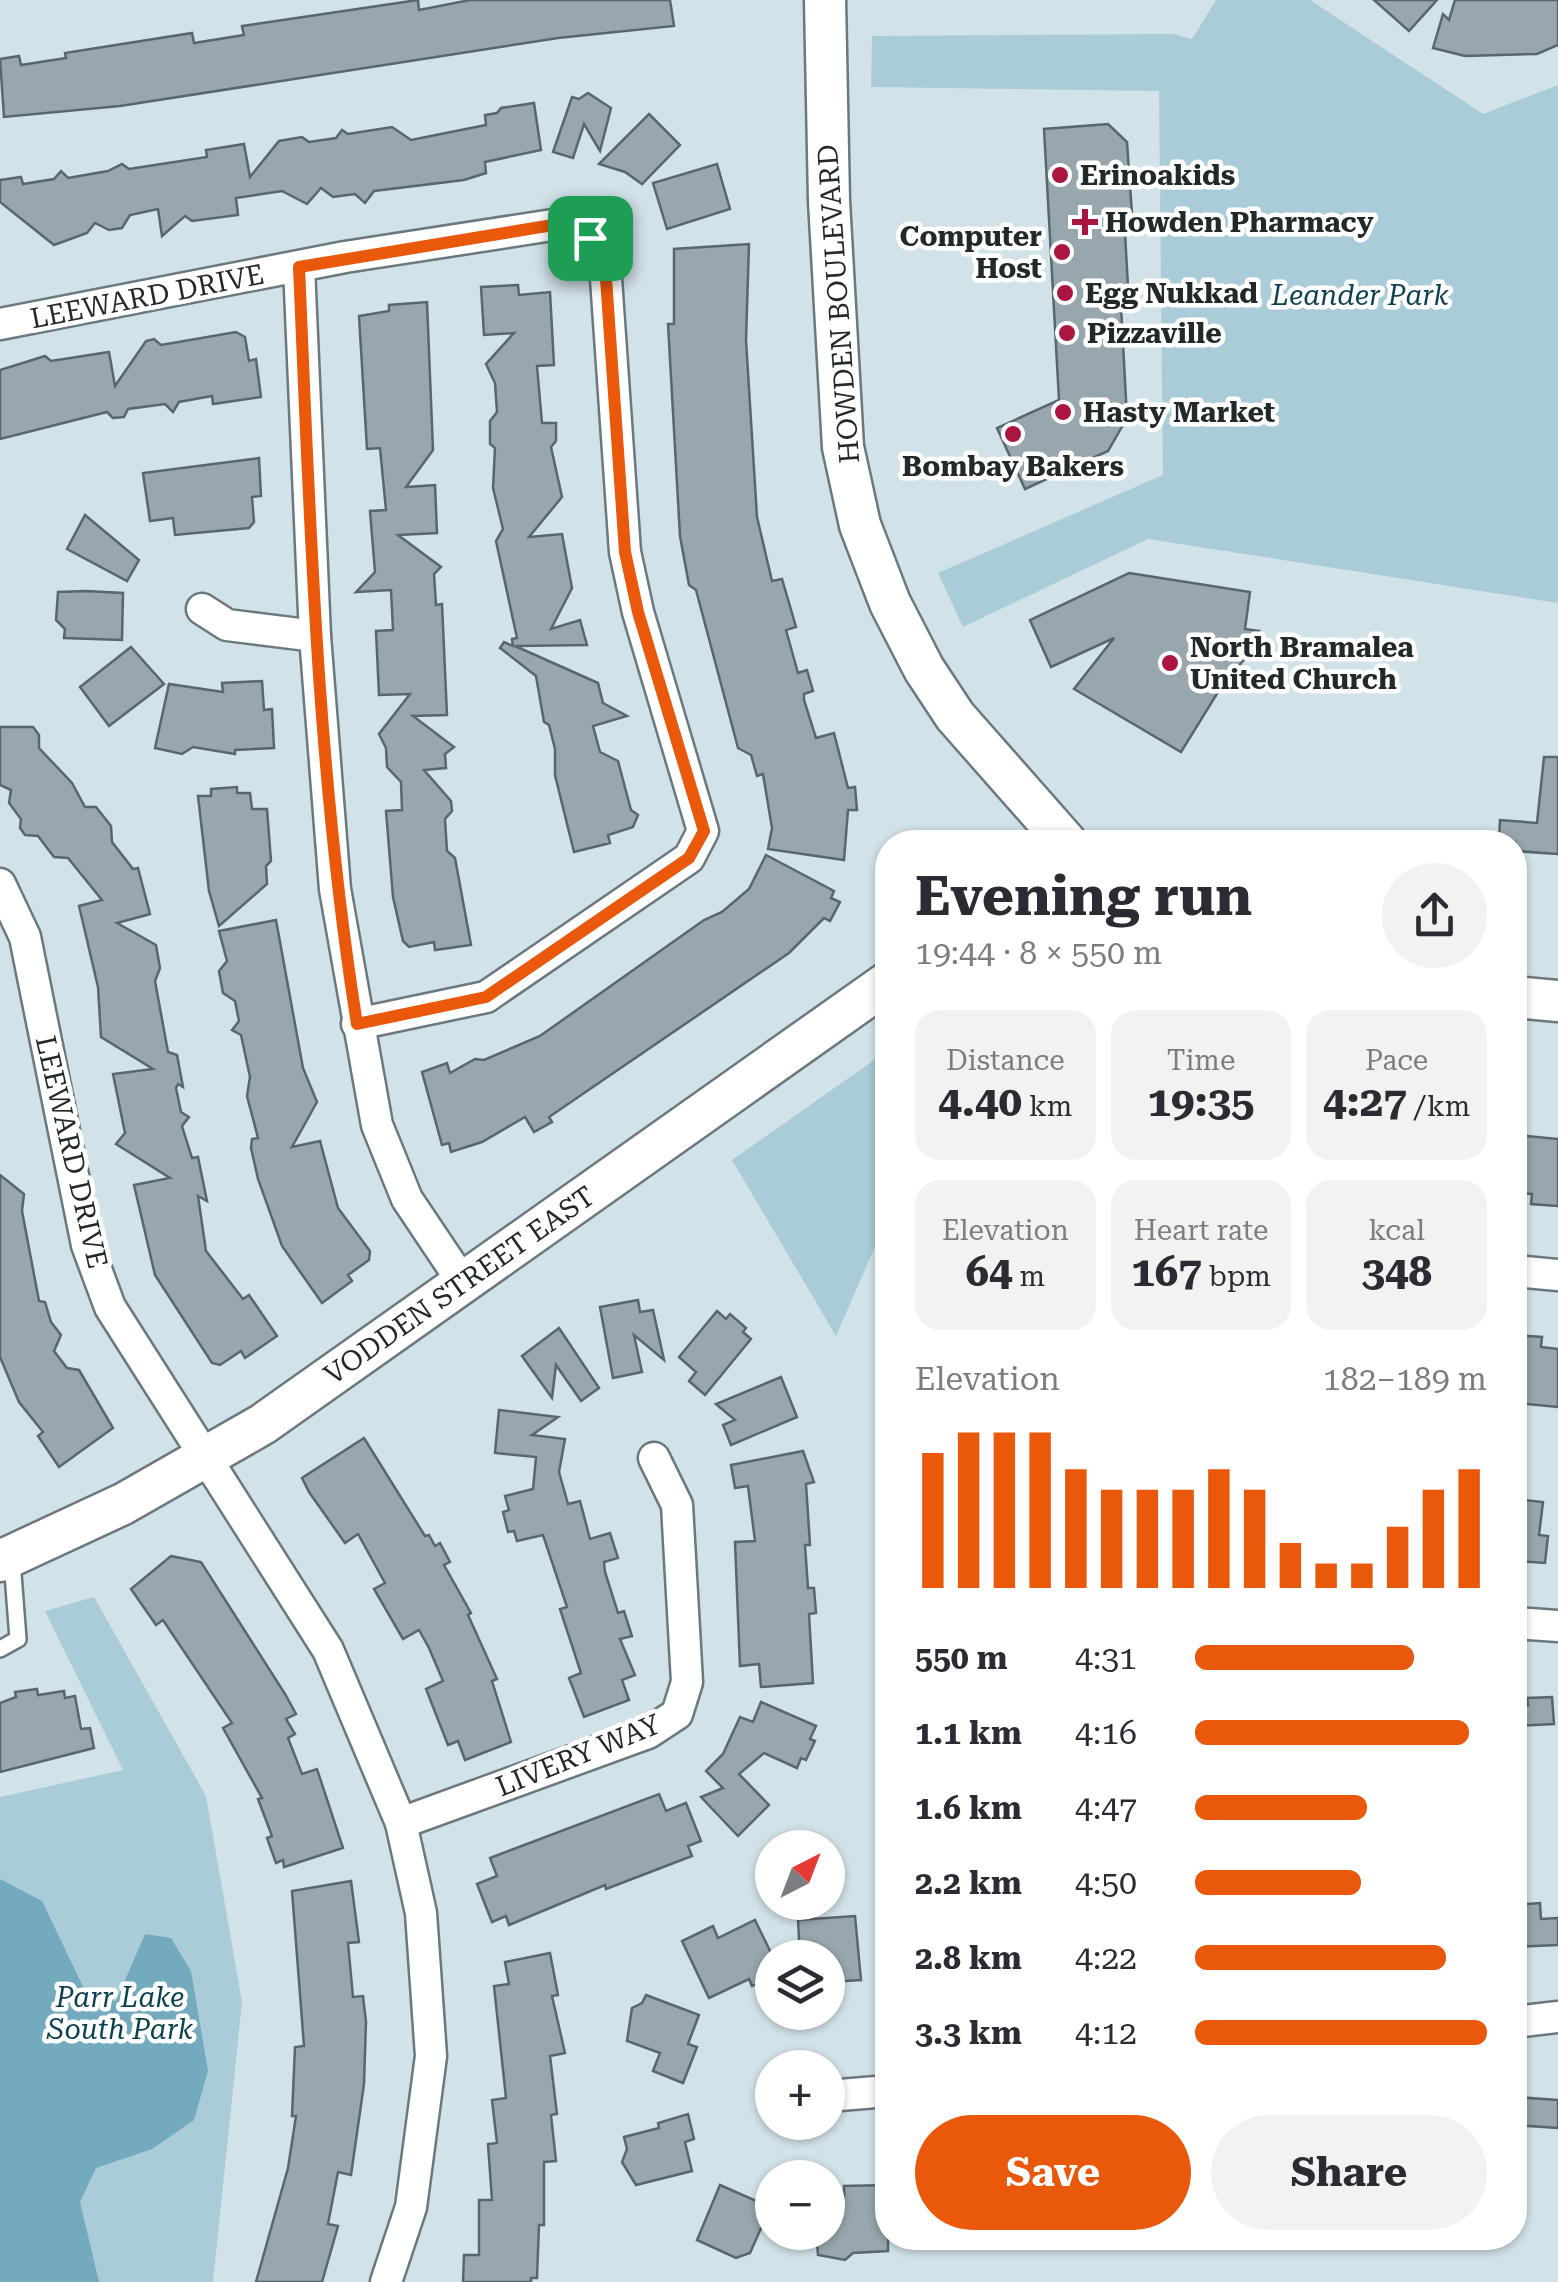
<!DOCTYPE html>
<html lang="en">
<head>
<meta charset="utf-8">
<style>
	:root { --surface:#fff; --page:#f2f2f3; --text:#2b2b33; --muted:#7c7c81; --accent:#ea580c }
	body { margin:0; font-family:"Roboto Serif",serif; background:var(--page); color:var(--text); height:100vh; display:flex; flex-direction:column; font-size:38px; white-space:nowrap }
	* { box-sizing:border-box; margin:0 }
	p { font-size:32px; color:var(--muted) }
	.icon { flex:none; width:55px; height:55px; fill:none; stroke:currentColor; stroke-width:2; stroke-linecap:round; stroke-linejoin:round }
	.map { position:relative; flex:1; overflow:hidden }
	.drawer { position:absolute; left:875px; top:830px; width:652px; height:1420px; display:flex; flex-direction:column; background:var(--surface); border-radius:40px; box-shadow:0 2px 8px #0004 }
	.drawer>* { flex:none }
	.needle { width:65px; rotate:42deg }
	.controls { position:absolute; left:755px; top:1830px; display:grid; gap:20px }
	.controls a { display:grid; place-items:center; width:90px; height:90px; border-radius:50%; background:var(--surface); box-shadow:0 2px 8px #0004; font-size:50px }
	.pin { position:absolute; display:grid; place-items:center; width:85px; height:85px; color:#fff; margin:-42px; border-radius:20px; box-shadow:0 5px 15px #0006 }
	.round { display:grid; place-items:center; flex:none; width:105px; height:105px; border-radius:52px; background:var(--page) }
	.headline { display:flex; align-items:center; justify-content:space-between; height:170px; padding:0 40px }
	h1 { font-size:55px; font-weight:700; line-height:75px }
	.metrics { display:grid; grid-template-columns:repeat(3,1fr); gap:15px; height:170px; padding:10px 40px }
	.metrics div { display:grid; align-content:center; border-radius:25px; background:var(--page); text-align:center }
	.metrics b { font-size:42px; font-weight:700 }
	.metrics small { font-size:28px; font-weight:400 }
	.metrics p { font-size:28px }
	.chart { height:280px; padding:20px 40px }
	.chart p { display:flex; justify-content:space-between }
	.chart svg { width:100%; height:180px; margin-top:10px; stroke:var(--accent); stroke-width:6 }
	.button { display:flex; gap:20px; margin-top:auto; padding:20px 40px }
	.button a { flex:1; height:115px; border-radius:60px; background:var(--accent); color:#fff; font-size:40px; font-weight:700; line-height:115px; text-align:center }
	.button a+a { background:var(--page); color:var(--text) }
	ul { padding:0 40px; list-style:none; font-size:32px }
	li { display:grid; grid-template-columns:160px 120px 1fr; align-items:center; height:75px }
	li i { height:25px; border-radius:12px; background:var(--accent) }
	.map>svg:first-child { display:block }
	.green { fill:#a9ccd8 }
	.water { fill:#73aabe }
	.building { fill:#97a7ad; stroke:#58676d; stroke-width:2.5 }
	.lines { fill:none; stroke-linecap:round; stroke-linejoin:round }
	.lane-casing { stroke:#6a797f; stroke-width:20 }
	.street-casing { stroke:#6a797f; stroke-width:35 }
	.secondary-casing { stroke:#6a797f; stroke-width:45 }
	.lane { stroke:#fff; stroke-width:15 }
	.street { stroke:#fff; stroke-width:30 }
	.secondary { stroke:#fff; stroke-width:40 }
	.route-casing { stroke:#fff; stroke-width:20 }
	.route { stroke:#ea580c; stroke-width:12 }
	.poi-dot { fill:#aa1542; stroke:#fff; stroke-width:4 }
	.labels { text-anchor:middle; stroke-width:9; stroke-linejoin:round; paint-order:stroke }
	.poi-label { font-size:28px; font-weight:bold; fill:#22292b; stroke:#fff; text-anchor:start }
	.park-label { font-size:28px; font-style:italic; fill:#0e414f; stroke:#fff }
	.street-label { font-size:28px; fill:#22292b; stroke:#fff }
</style>
</head>
<body>
<div class="map">
<svg width="1558" height="2282" viewBox="0 0 1558 2282">
	<rect width="100%" height="100%" fill="#d1e2e8"/>
	<!-- green -->
	<g class="green">
		<path d="M1216,0h94l173,114 75,-29v518l-410,-64 -185,88 -25,-54 225,-98 -4,-384 -288,-4 1,-51 301,-2 19,5z"/>
		<path d="M887,1051v168l-51,117 -104,-176z"/>
		<path d="M94,1597l112,199 36,206 -29,280h-213v-485l123,-27 -78,-159z"/>
	</g>
	<!-- water -->
	<path class="water" d="M0,1879l42,22 46,96 28,4 29,-67 26,4 20,33 17,100 -14,49 -42,29 -56,19 -16,34 19,80h-99z"/>
	<!-- building -->
	<g class="building">
		<path d="M418,0l1,10 51,-10h200l4,26 -116,12 -438,68 -116,11 -4,-58 19,-3 2,9 45,-7 -1,-5 127,-20 2,10 50,-8 -2,-9z"/>
		<path d="M1374,0h63l-28,31z"/>
		<path d="M1455,0h103v45l-21,9 -72,2 -32,-8 10,-34 6,6z"/>
		<path d="M588,93l23,15 -11,43 -16,-27 -11,34 -20,-6 19,-55 7,2z"/>
		<path d="M534,103l7,47 -56,12 1,11 -22,7 -90,11 -9,12 -10,-9 -22,3 -12,-9 -14,16 -25,-13 -46,7 2,17 -46,6 -7,-5 -23,20 -4,-27 -28,6 -8,13 -13,2 -14,-7 -8,10 -33,12 -54,-43v-22l21,-3 2,7 31,-5 7,-8 7,7 40,-7 14,-7 7,5 78,-12 -1,-7 38,-6 6,33 29,-36 23,-4 7,5 27,-4 6,-8 6,4 44,-7 19,13 75,-15 -1,-10 12,-2 4,-5z"/>
		<path d="M649,114l31,31 -38,39 -17,-12 -26,-8z"/>
		<path d="M1108,124l19,18 5,72 -8,1 5,90 -8,1 6,112 -19,33 -83,38 -28,-61 62,-28 -15,-271z"/>
		<path d="M717,164l13,45 -63,20 -14,-46z"/>
		<path d="M749,244l-3,96 11,177 15,64 10,-2 14,48 -10,3 12,43 9,-3 6,21 -9,3v6l12,38 18,-5 14,55 7,-1 2,23h-9l-4,50 -76,-11 4,-21 -9,-54 -6,2 -6,-21 -13,-7 -42,-158 -7,-5 -9,-49 -12,-212h6v-75z"/>
		<path d="M518,285l1,10 31,-3 4,73 -17,1 5,57h14v18l-5,6 11,50 -33,40 33,-3 10,54 -21,41 29,-9 7,25 -72,1 83,37 5,20 24,13 -34,10 7,26 18,9 13,49 7,5 -5,12 -25,8 2,8 -36,9 -19,-77v-26l-6,-24 -5,-3 -8,-46 -36,-28 4,-6 9,4 -1,-7 5,-1 -21,-97 7,-12 -10,-41 2,-40 -5,-4v-23l7,-9 -2,-29 -9,-19 28,-31 -30,2 -3,-48z"/>
		<path d="M427,302l6,148 -27,37 29,-2 2,48 -39,2 43,32 -7,7 2,31 6,-1 5,111 -34,1 41,31 -9,7 1,14 -22,2 27,31 1,10 -7,8 2,32 8,7 16,87 -36,5 -1,-8 -25,5 -6,-6 -10,-44 -7,-86 16,-1 -1,-28 -14,-15 -1,-19 -7,-14 31,-40 -31,1 -3,-64 17,-1 -2,-40 -35,2 19,-20 -5,-61 16,-1 -6,-62 -13,1 -8,-133 30,-5v-6z"/>
		<path d="M236,332l9,5 4,24 7,-2 5,38 -48,7 -1,-8 -33,6 -6,10 -8,-8 -37,5 -4,8 -11,1 -6,-6 -107,27v-69l45,-14 6,5 58,-9 6,34 31,-45 8,-2 7,6z"/>
		<path d="M259,458l2,38 -9,1 2,25 -5,6 -74,7 -2,-17 -23,3 -7,-48z"/>
		<path d="M85,515l54,45 -12,21 -60,-32z"/>
		<path d="M1129,573l121,19 -5,37 14,2 -9,13 4,3 -36,45 -37,60 -107,-63 40,-51 -63,29 -21,-47z"/>
		<path d="M86,591l37,2 -1,47 -58,-2 1,-9 -9,-9 2,-28z"/>
		<path d="M131,647l33,37 -55,42 -29,-39z"/>
		<path d="M262,681l2,29 8,-1 2,39 -39,2v4l-42,-7 -11,7 -27,-6 14,-64 54,8 -1,-9z"/>
		<path d="M0,727h33l6,8v13l33,35 13,24h11l15,19 1,16 21,27 5,-1 12,46 -33,9 39,22 4,23 -5,13 13,71 9,3 6,32 -5,-3 -2,4 5,24 8,5 -7,9 10,32 6,-1 9,44 -9,-5 8,55 37,48 6,-4 28,41 -32,22 -4,-7 -21,14 -8,-2 -57,-88 -21,-90 36,-7 -54,-34 9,-11 -12,-59 40,-5 -52,-32 -3,-50 -19,-81 23,-6 -34,-42 -14,-1 -16,-21 -13,-1 -5,-7 1,-9 -12,-16 2,-13 -11,-5z"/>
		<path d="M1544,757h14v97l-43,-3v-9h-16l1,-22 37,3z"/>
		<path d="M237,787v6h13l2,16h15l4,52 -5,5 1,18 -48,42 -10,-35 -11,-95h13v-7z"/>
		<path d="M766,855l68,36 -3,7 9,4 -10,19 -6,-3 -35,35 -240,164 3,5 -18,10 -9,-15 -43,25 -31,10 -2,-9 -7,2 -20,-73 25,-9 3,10 25,-14 9,1 56,-24 164,-116 18,-8 27,-23z"/>
		<path d="M276,920l27,148 14,34 -25,45 28,-6 18,67 32,43 -1,9 -21,15 4,6 -30,22 -40,-57 -24,-67 -7,-31 1,-9 6,-1 -11,-42 3,-19 -9,-42 -9,-5 7,-9 -4,-20 -12,-8 -4,-22 8,-10 -8,-30z"/>
		<path d="M1515,1135l43,4v67l-27,-2 1,-10 -17,-1z"/>
		<path d="M0,1175l24,19 -2,17 17,90 6,1 6,20 10,13 -7,16 13,17 12,2 34,58 -54,39 -21,-31 5,-4 -24,-30 -19,-45z"/>
		<path d="M638,1300l2,12 13,-2 11,50 -30,-25 8,37 -29,6 -13,-71z"/>
		<path d="M717,1311l9,8 4,-5 16,14 -3,4 8,7 -46,56 -16,-14 7,-9 -17,-15z"/>
		<path d="M559,1328l40,60 -18,13 -25,-36 -4,33 -30,-42z"/>
		<path d="M1515,1335l27,2 -1,10 17,2v58l-42,-4 3,-41h-4z"/>
		<path d="M781,1377l16,40 -66,28 -8,-20 12,-5 -19,-16z"/>
		<path d="M499,1410l59,7 -26,18 33,4 -6,33 9,32 12,-3 10,38 20,-6 8,25 -14,4 1,10 13,41 6,-2 8,25 -12,3 15,36 -13,5 7,20 -45,17 -15,-39 12,-5 -21,-64 7,-2 -24,-72 -26,6 -3,-10 -6,1 -5,-20 6,-2 -4,-14 28,-7 3,-32 -41,-4z"/>
		<path d="M364,1438l61,98 4,-1 6,11 5,-3 10,19 -6,3 27,48 -3,2 29,64 -5,2 19,61 -46,18 -7,-19 -10,4 -22,-56 17,-8 -14,-33 -10,-18 -16,9 -29,-50 11,-6 -27,-49 -13,9 -36,-51 -7,-14z"/>
		<path d="M803,1451l11,31 -8,2 4,61h-5l3,43h6l2,25 -7,1 4,69 -52,4 -2,-23 -19,2 -5,-124 20,-1 -7,-55 -13,2 -4,-23z"/>
		<path d="M1515,1499l28,3 -4,33 9,1 -3,27 -26,-2z"/>
		<path d="M171,1556l30,6 84,132 11,20 -10,5 9,15 -7,4 14,36 15,-5 26,79 -59,19 -1,-7 -7,3 -9,-25 5,-2 -14,-37 4,-1 -39,-70 9,-5 -69,-103 -7,5 -25,-36z"/>
		<path d="M37,1689l1,6 26,-4 1,7 10,-2 6,33 9,-1 4,20 -94,24v-69l16,-6 -1,-5z"/>
		<path d="M1552,1697l2,27 -39,2v-20l13,-1 -1,-7z"/>
		<path d="M761,1702l55,24 -6,13 5,2 -9,19 -5,-2 -4,10 -33,-15 -25,21 30,31 -31,31 -37,-39 22,-9 -17,-17 17,-17 17,-37 13,5z"/>
		<path d="M659,1794l7,17 20,-8 15,38 -13,5 4,10 -86,33 -1,-4 -96,40 -3,-9 -14,6 -15,-38 20,-8 -7,-18z"/>
		<path d="M351,1881l8,61 -11,1 5,54 10,-1 3,26 -2,62 -13,91 -13,-3 -10,52 10,2 -16,56h-66l32,-114 8,-52h-4l3,-69 9,-1 -12,-155z"/>
		<path d="M1540,1903l1,16 17,-1v27l-43,2v-42z"/>
		<path d="M855,1916l6,64 -33,2v-24h-28l-2,-38z"/>
		<path d="M755,1920l17,35v21l-20,10 -3,-7 -40,19 -27,-57 31,-15 5,12z"/>
		<path d="M550,1953l8,42 -6,1 13,57 -15,3 7,58 -6,1 5,46 -12,1v63h-5l-2,53h-6v4h-68l1,-27h15v-55h13l-4,-56 9,-1 -5,-43 14,-2 -12,-112 15,-2 -4,-22z"/>
		<path d="M646,1995l53,20 -11,29 9,3 -14,36 -30,-12 7,-18 -33,-12 5,-33 10,-5z"/>
		<path d="M1515,2097l43,3v28l-43,-3z"/>
		<path d="M688,2114l6,25 -9,3 7,29 -56,14 -14,-23 5,-13 -3,-12 35,-9 -1,-5z"/>
		<path d="M720,2185l52,23v23l-10,-5 -12,27 -14,5 -39,-18z"/>
		<path d="M888,2185v66l-35,2 -8,7 -27,-5 -2,-23h12v-35l16,-1v-10z"/>
	</g>
	<g class="lines">
		<!-- lane casing -->
		<g class="lane-casing">
			<path id="lane" d="M0,1649l18,-10 -6,-78"/>
		</g>
		<!-- street casing -->
		<g class="street-casing">
			<g id="street">
				<path d="M299,267l16,369 20,253 42,236 30,74 55,82"/>
				<path d="M0,324l345,-67 214,-33 31,14 15,26 20,288 13,60 65,219 -14,27 -203,139 -129,27"/>
				<path d="M202,609l25,16 88,11"/>
				<path d="M0,884l25,53 62,308 23,62 218,343 73,173 20,90 10,143 -20,151 -25,75"/>
				<path d="M1515,1271l43,4"/>
				<path d="M1515,1623l43,3"/>
				<path d="M401,1823l247,-90 29,-19 10,-32 -10,-177 -23,-47"/>
				<path d="M1515,2022l43,-5"/>
				<path d="M828,2096l60,-5"/>
			</g>
		</g>
		<!-- secondary casing -->
		<g class="secondary-casing">
			<g id="secondary">
				<path d="M825,0l4,201 14,246 17,78 30,78 34,66 31,47 111,126"/>
				<path d="M1515,997l43,4"/>
				<path d="M0,1561l123,-57 140,-80 625,-442"/>
			</g>
		</g>
		<!-- lane -->
		<use href="#lane" class="lane"/>
		<!-- street -->
		<use href="#street" class="street"/>
		<!-- secondary -->
		<use href="#secondary" class="secondary"/>
	</g>
	<g class="lines">
		<!-- route casing -->
		<g class="route-casing">
			<path id="route" d="M559,224l31,14 15,26 20,288 13,60 66,219 -15,27 -203,139 -129,27c-40,-251 -47,-503 -58,-757z"/>
		</g>
		<!-- route -->
		<use href="#route" class="route"/>
	</g>
	<!-- markers -->
	<g class="poi-dot">
		<circle cx="1060" cy="175" r="10"/>
		<path d="M1080 207h10v10h10v10h-10v10h-10v-10h-10v-10h10z"/>
		<circle cx="1062" cy="252" r="10"/>
		<circle cx="1065" cy="293" r="10"/>
		<circle cx="1067" cy="333" r="10"/>
		<circle cx="1063" cy="412" r="10"/>
		<circle cx="1013" cy="434" r="10"/>
		<circle cx="1170" cy="663" r="10"/>
	</g>
	<g class="labels">
		<!-- poi labels -->
		<g class="poi-label">
			<text x="1080" y="185">Erinoakids</text>
			<text x="1105" y="232">Howden Pharmacy</text>
			<text x="1042" y="246" text-anchor="end">Computer<tspan x="1042" dy="32">Host</tspan></text>
			<text x="1085" y="303">Egg Nukkad</text>
			<text x="1087" y="343">Pizzaville</text>
			<text x="1083" y="422">Hasty Market</text>
			<text x="1013" y="476" text-anchor="middle">Bombay Bakers</text>
			<text x="1190" y="657">North Bramalea<tspan x="1190" dy="32">United Church</tspan></text>
		</g>
		<!-- park labels -->
		<g class="park-label">
			<text x="1360" y="305">Leander Park</text>
			<text x="120" y="2007">Parr Lake<tspan x="120" dy="32">South Park</tspan></text>
		</g>
		<!-- street labels -->
		<g class="street-label">
			<text transform="translate(147 296) rotate(-11)" y="10">LEEWARD DRIVE</text>
			<text transform="translate(838 304) rotate(-94)" y="10">HOWDEN BOULEVARD</text>
			<text transform="translate(72 1152) rotate(77)" y="10">LEEWARD DRIVE</text>
			<text transform="translate(459 1285) rotate(-35)" y="10">VODDEN STREET EAST</text>
			<text transform="translate(578 1755) rotate(-22)" y="10">LIVERY WAY</text>
		</g>
	</g>
</svg>
<div class="controls">
<a><svg class="needle" viewBox="-14 -14 28 28"><path d="M0-13l5 13h-10z" fill="#e53935"/><path d="M0 13l5-13h-10z" fill="#7c7c81"/></svg></a>
<a><svg class="icon" aria-label="layers" viewBox="0 0 24 24"><path d="M12 4l9 5-9 5-9-5zM3 14l9 5 9-5"/></svg></a>
<a>+</a>
<a>−</a>
</div>
<div class="pin" style="left:590px;top:238px;background:#1e9e55"><svg class="icon" aria-label="arrive" viewBox="0 0 24 24"><path d="M6 21V4h12l-3 4 3 4H6"/></svg></div>
<section class="drawer">
<div class="headline"><div><h1>Evening run</h1><p>19:44 · 8 × 550 m</p></div><a class="round"><svg class="icon" aria-label="share" viewBox="0 0 24 24"><path d="M12 15V3M7 8l5-5 5 5M5 13v7h14v-7"/></svg></a></div>
<div class="metrics">
<div><p>Distance</p><b>4.40<small> km</small></b></div>
<div><p>Time</p><b>19:35</b></div>
<div><p>Pace</p><b>4:27<small> /km</small></b></div>
</div>
<div class="metrics">
<div><p>Elevation</p><b>64<small> m</small></b></div>
<div><p>Heart rate</p><b>167<small> bpm</small></b></div>
<div><p>kcal</p><b>348</b></div>
</div>
<div class="chart"><p><span>Elevation</span>182–189 m</p>
<svg viewBox="0 0 160 44" preserveAspectRatio="none"><path d="M5 44V11M15 44V6M25 44V6M35 44V6M45 44V15M55 44V20M65 44V20M75 44V20M85 44V15M95 44V20M105 44V33M115 44V38M125 44V38M135 44V29M145 44V20M155 44V15"/></svg>
</div>
<ul>
<li><b>550 m</b>4:31<i style="width:75%"></i></li>
<li><b>1.1 km</b>4:16<i style="width:94%"></i></li>
<li><b>1.6 km</b>4:47<i style="width:59%"></i></li>
<li><b>2.2 km</b>4:50<i style="width:57%"></i></li>
<li><b>2.8 km</b>4:22<i style="width:86%"></i></li>
<li><b>3.3 km</b>4:12<i style="width:100%"></i></li>
</ul>
<div class="button"><a>Save</a><a>Share</a></div>
</section>
</div>
</body>
</html>
